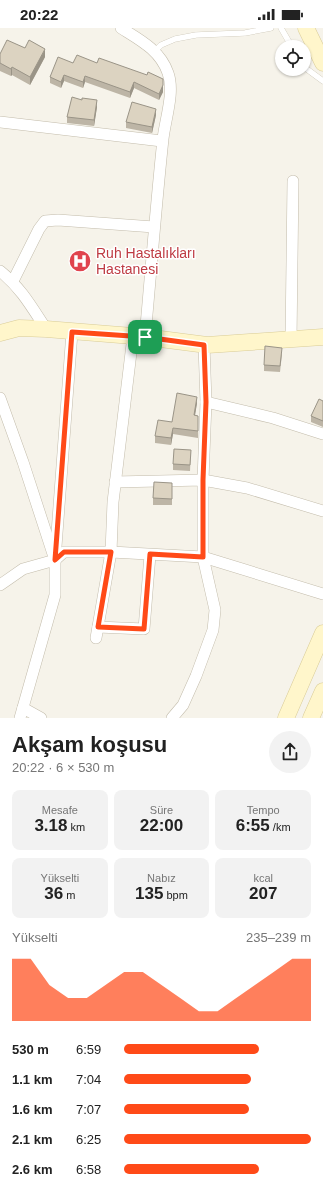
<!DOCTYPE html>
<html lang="tr">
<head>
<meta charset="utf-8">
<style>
	:root { --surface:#fff; --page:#f2f2f2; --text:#222; --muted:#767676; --accent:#ff4a18 }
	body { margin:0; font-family:Arial,sans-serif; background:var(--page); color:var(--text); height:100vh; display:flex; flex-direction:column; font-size:15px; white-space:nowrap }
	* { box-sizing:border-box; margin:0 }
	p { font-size:13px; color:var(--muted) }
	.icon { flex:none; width:22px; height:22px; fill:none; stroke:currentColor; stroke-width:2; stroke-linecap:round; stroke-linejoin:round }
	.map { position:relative; height:690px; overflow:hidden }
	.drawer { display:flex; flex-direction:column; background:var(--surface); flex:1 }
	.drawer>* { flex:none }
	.buttons { position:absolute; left:275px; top:12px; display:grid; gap:8px }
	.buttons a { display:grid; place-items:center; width:36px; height:36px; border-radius:50%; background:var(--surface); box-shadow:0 1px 3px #0004; font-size:20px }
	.pin { position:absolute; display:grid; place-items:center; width:34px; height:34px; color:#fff; margin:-17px; border-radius:8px; box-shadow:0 2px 6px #0006 }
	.round { display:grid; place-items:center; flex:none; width:42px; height:42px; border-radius:21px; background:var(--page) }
	.headline { display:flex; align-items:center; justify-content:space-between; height:68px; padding:0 12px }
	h1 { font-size:22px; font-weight:700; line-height:30px }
	.metrics { display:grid; grid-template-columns:repeat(3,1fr); gap:6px; height:68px; padding:4px 12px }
	.metrics div { display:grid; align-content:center; border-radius:8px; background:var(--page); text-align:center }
	.metrics b { font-size:17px; font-weight:700 }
	.metrics small { font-size:11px; font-weight:400 }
	.metrics p { font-size:11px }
	.chart { height:112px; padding:8px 12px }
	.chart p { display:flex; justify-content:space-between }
	.chart svg { width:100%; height:72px; margin-top:4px; fill:var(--accent); opacity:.7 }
	ul { padding:0 12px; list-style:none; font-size:13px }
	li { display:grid; grid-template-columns:64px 48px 1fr; align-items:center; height:30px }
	li i { height:10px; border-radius:5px; background:var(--accent) }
	.status { display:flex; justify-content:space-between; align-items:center; height:28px; padding:0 20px; background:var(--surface); direction:ltr }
	.status svg { height:11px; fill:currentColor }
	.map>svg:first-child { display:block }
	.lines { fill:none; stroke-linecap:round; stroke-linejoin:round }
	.lane-casing { stroke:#c3bcab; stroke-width:6 }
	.street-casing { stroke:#c3bcab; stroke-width:12 }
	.secondary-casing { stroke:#d9cc97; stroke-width:17 }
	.lane { stroke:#fff; stroke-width:5.5 }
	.street { stroke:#fff; stroke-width:11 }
	.secondary { stroke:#fff6cb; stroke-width:16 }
	.wall { fill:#bdb5a6 }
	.shaded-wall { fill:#9a9487 }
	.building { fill:#dcd3c1; stroke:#9a9487 }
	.route-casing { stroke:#fff; stroke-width:8 }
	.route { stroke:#ff4a18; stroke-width:5 }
	.labels { text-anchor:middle; stroke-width:3; stroke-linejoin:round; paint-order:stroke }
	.health-label { font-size:14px; fill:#be3a42; stroke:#fff; text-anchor:start }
</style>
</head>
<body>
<div class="status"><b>20:22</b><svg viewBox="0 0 49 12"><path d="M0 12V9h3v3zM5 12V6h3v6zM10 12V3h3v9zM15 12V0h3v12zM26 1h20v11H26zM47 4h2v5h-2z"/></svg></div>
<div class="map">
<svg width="323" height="690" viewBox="0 0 323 690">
	<rect width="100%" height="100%" fill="#f6f3ea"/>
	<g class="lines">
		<!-- lane casing -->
		<g class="lane-casing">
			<g id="lane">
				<path d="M281,0l11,19"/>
				<path d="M155,23l6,-6 14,-6 21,-4 49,-2 26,-5"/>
				<path d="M304,39l19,14"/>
			</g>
		</g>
		<!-- street casing -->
		<g class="street-casing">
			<g id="street">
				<path d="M121,0c19,12 39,22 47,45 7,19 -3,47 -5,66 -7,66 -12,132 -18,198"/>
				<path d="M0,94l162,19"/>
				<path d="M0,243c21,17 31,35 46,58"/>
				<path d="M13,253l26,-52 6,-8 13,-1 96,7"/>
				<path d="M291,313l2,-160"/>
				<path d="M0,370l23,64 30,92"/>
				<path d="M206,374l67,16 50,16"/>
				<path d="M115,454l88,-2 44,8 76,23"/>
				<path d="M0,557l23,-16 32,-9 9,-8h47l92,5 120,37"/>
				<path d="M98,599l46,2 6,-74"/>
				<path d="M96,610l15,-86 2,-50 20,-166"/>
				<path d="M23,680l18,10"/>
				<path d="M20,690l35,-123v-35l17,-228"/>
				<path d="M172,690l11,-13 13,-29 17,-46 2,-20 -12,-53v-77l3,-78 -2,-57"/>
			</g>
		</g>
		<!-- secondary casing -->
		<g class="secondary-casing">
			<g id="secondary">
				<path d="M306,0l17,35"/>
				<path d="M0,305l19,-5 27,1 99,8 62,8 116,-8"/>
				<path d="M286,690l37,-85"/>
				<path d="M311,690l12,-27"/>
			</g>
		</g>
		<!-- lane -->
		<use href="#lane" class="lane"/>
		<!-- street -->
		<use href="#street" class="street"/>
		<!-- secondary -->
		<use href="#secondary" class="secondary"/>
	</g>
	<!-- wall -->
	<g class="wall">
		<path d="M25,20l20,9 -15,28 -18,-10 -1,1 -11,-5v-17z"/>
		<path d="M73,35h24l66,29 -4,8 -25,-12 -4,10 -45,-16 -2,6 -19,-7 -3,7 -11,-5v-6z"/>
		<path d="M82,72l15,7 -3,19 -27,-3v-6z"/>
		<path d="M156,87l-4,18 -26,-5v-6z"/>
		<path d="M282,326l-2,18 -16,-1v-6z"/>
		<path d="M323,373v26l-12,-5v-6z"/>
		<path d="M197,375l-2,12 3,1v22l-25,-4 -2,11 -16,-2v-7l17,-14z"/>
		<path d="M191,422l-1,21 -17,-1v-6z"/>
		<path d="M172,461v16h-19v-7z"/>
	</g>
	<!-- shaded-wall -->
	<g class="shaded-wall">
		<path d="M45,21v8l-15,28v-8z"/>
		<path d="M12,39v8l-1,1v-7z"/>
		<path d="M64,47v6l-3,7v-6z"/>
		<path d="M85,48v6l-2,6v-6z"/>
		<path d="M134,54v6l-4,10v-6z"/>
		<path d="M163,57v7l-4,8v-6z"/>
		<path d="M97,72v7l-3,19v-6z"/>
		<path d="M156,81v6l-4,18v-6z"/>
		<path d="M197,369v6l-3,18v-6z"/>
		<path d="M173,400v6l-2,11v-7z"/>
	</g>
	<!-- building -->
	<g class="building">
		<path d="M7,12l18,8 4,-8 16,9 -15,28 -18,-10 -1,2 -11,-6v-9z"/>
		<path d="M77,27l20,8 2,-5 48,17 1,-3 15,7v6l-4,9 -25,-12 -4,10 -45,-16 -2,6 -19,-7 -3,7 -11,-5 8,-20 15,6z"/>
		<path d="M72,69l10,3v-2l15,2 -3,20 -27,-3z"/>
		<path d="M132,74l24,7 -4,18 -26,-5z"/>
		<path d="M265,318l17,2 -2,18 -16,-1z"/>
		<path d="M177,365l20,4 -3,18 4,1v15l-25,-3 -2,10 -16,-2 3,-16 14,2z"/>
		<path d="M319,371l4,2v20l-12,-5z"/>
		<path d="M174,421l17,1 -1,15 -17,-1z"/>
		<path d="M154,454l18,1v16l-19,-1z"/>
	</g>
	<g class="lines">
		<!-- route casing -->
		<g class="route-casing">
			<path id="route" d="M72,304l73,5 59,8 2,57 -3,78v77l-53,-3 -6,75 -46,-2 13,-75h-47l-9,8z"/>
		</g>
		<!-- route -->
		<use href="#route" class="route"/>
	</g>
	<!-- icons -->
	<defs>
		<g id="hospital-disc" transform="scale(1.15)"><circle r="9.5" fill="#e0444e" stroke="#fff"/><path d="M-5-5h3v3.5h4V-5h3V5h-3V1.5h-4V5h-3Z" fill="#fff"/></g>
	</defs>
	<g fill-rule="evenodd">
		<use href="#hospital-disc" x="80" y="233"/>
	</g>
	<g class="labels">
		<!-- health labels -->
		<g class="health-label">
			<text x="96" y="230">Ruh Hastalıkları<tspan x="96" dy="16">Hastanesi</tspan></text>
		</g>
	</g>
</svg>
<div class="buttons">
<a><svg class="icon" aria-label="locate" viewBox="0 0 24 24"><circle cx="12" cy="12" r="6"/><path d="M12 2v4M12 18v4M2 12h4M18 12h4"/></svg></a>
</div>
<div class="pin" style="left:145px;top:309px;background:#1e9e55"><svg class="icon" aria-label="arrive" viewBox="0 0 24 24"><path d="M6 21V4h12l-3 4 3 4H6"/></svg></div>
</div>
<section class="drawer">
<div class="headline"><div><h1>Akşam koşusu</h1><p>20:22 · 6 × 530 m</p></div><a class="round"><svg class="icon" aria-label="share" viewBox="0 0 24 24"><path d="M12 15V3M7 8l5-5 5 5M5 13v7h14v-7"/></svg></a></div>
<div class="metrics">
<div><p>Mesafe</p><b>3.18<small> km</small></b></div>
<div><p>Süre</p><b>22:00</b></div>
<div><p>Tempo</p><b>6:55<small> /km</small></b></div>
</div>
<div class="metrics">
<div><p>Yükselti</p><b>36<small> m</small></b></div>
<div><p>Nabız</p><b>135<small> bpm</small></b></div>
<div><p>kcal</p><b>207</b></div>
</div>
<div class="chart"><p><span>Yükselti</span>235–239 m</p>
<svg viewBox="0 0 160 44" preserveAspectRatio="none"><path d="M0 44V6L10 6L20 22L30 30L40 30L50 22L60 14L70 14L80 22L90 30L100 38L110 38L120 30L130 22L140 14L150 6L160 6V44z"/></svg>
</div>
<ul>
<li><b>530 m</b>6:59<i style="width:72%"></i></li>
<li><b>1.1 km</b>7:04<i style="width:68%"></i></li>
<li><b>1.6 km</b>7:07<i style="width:67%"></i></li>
<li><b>2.1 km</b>6:25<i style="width:100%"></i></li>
<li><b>2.6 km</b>6:58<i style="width:72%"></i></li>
</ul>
</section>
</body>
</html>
